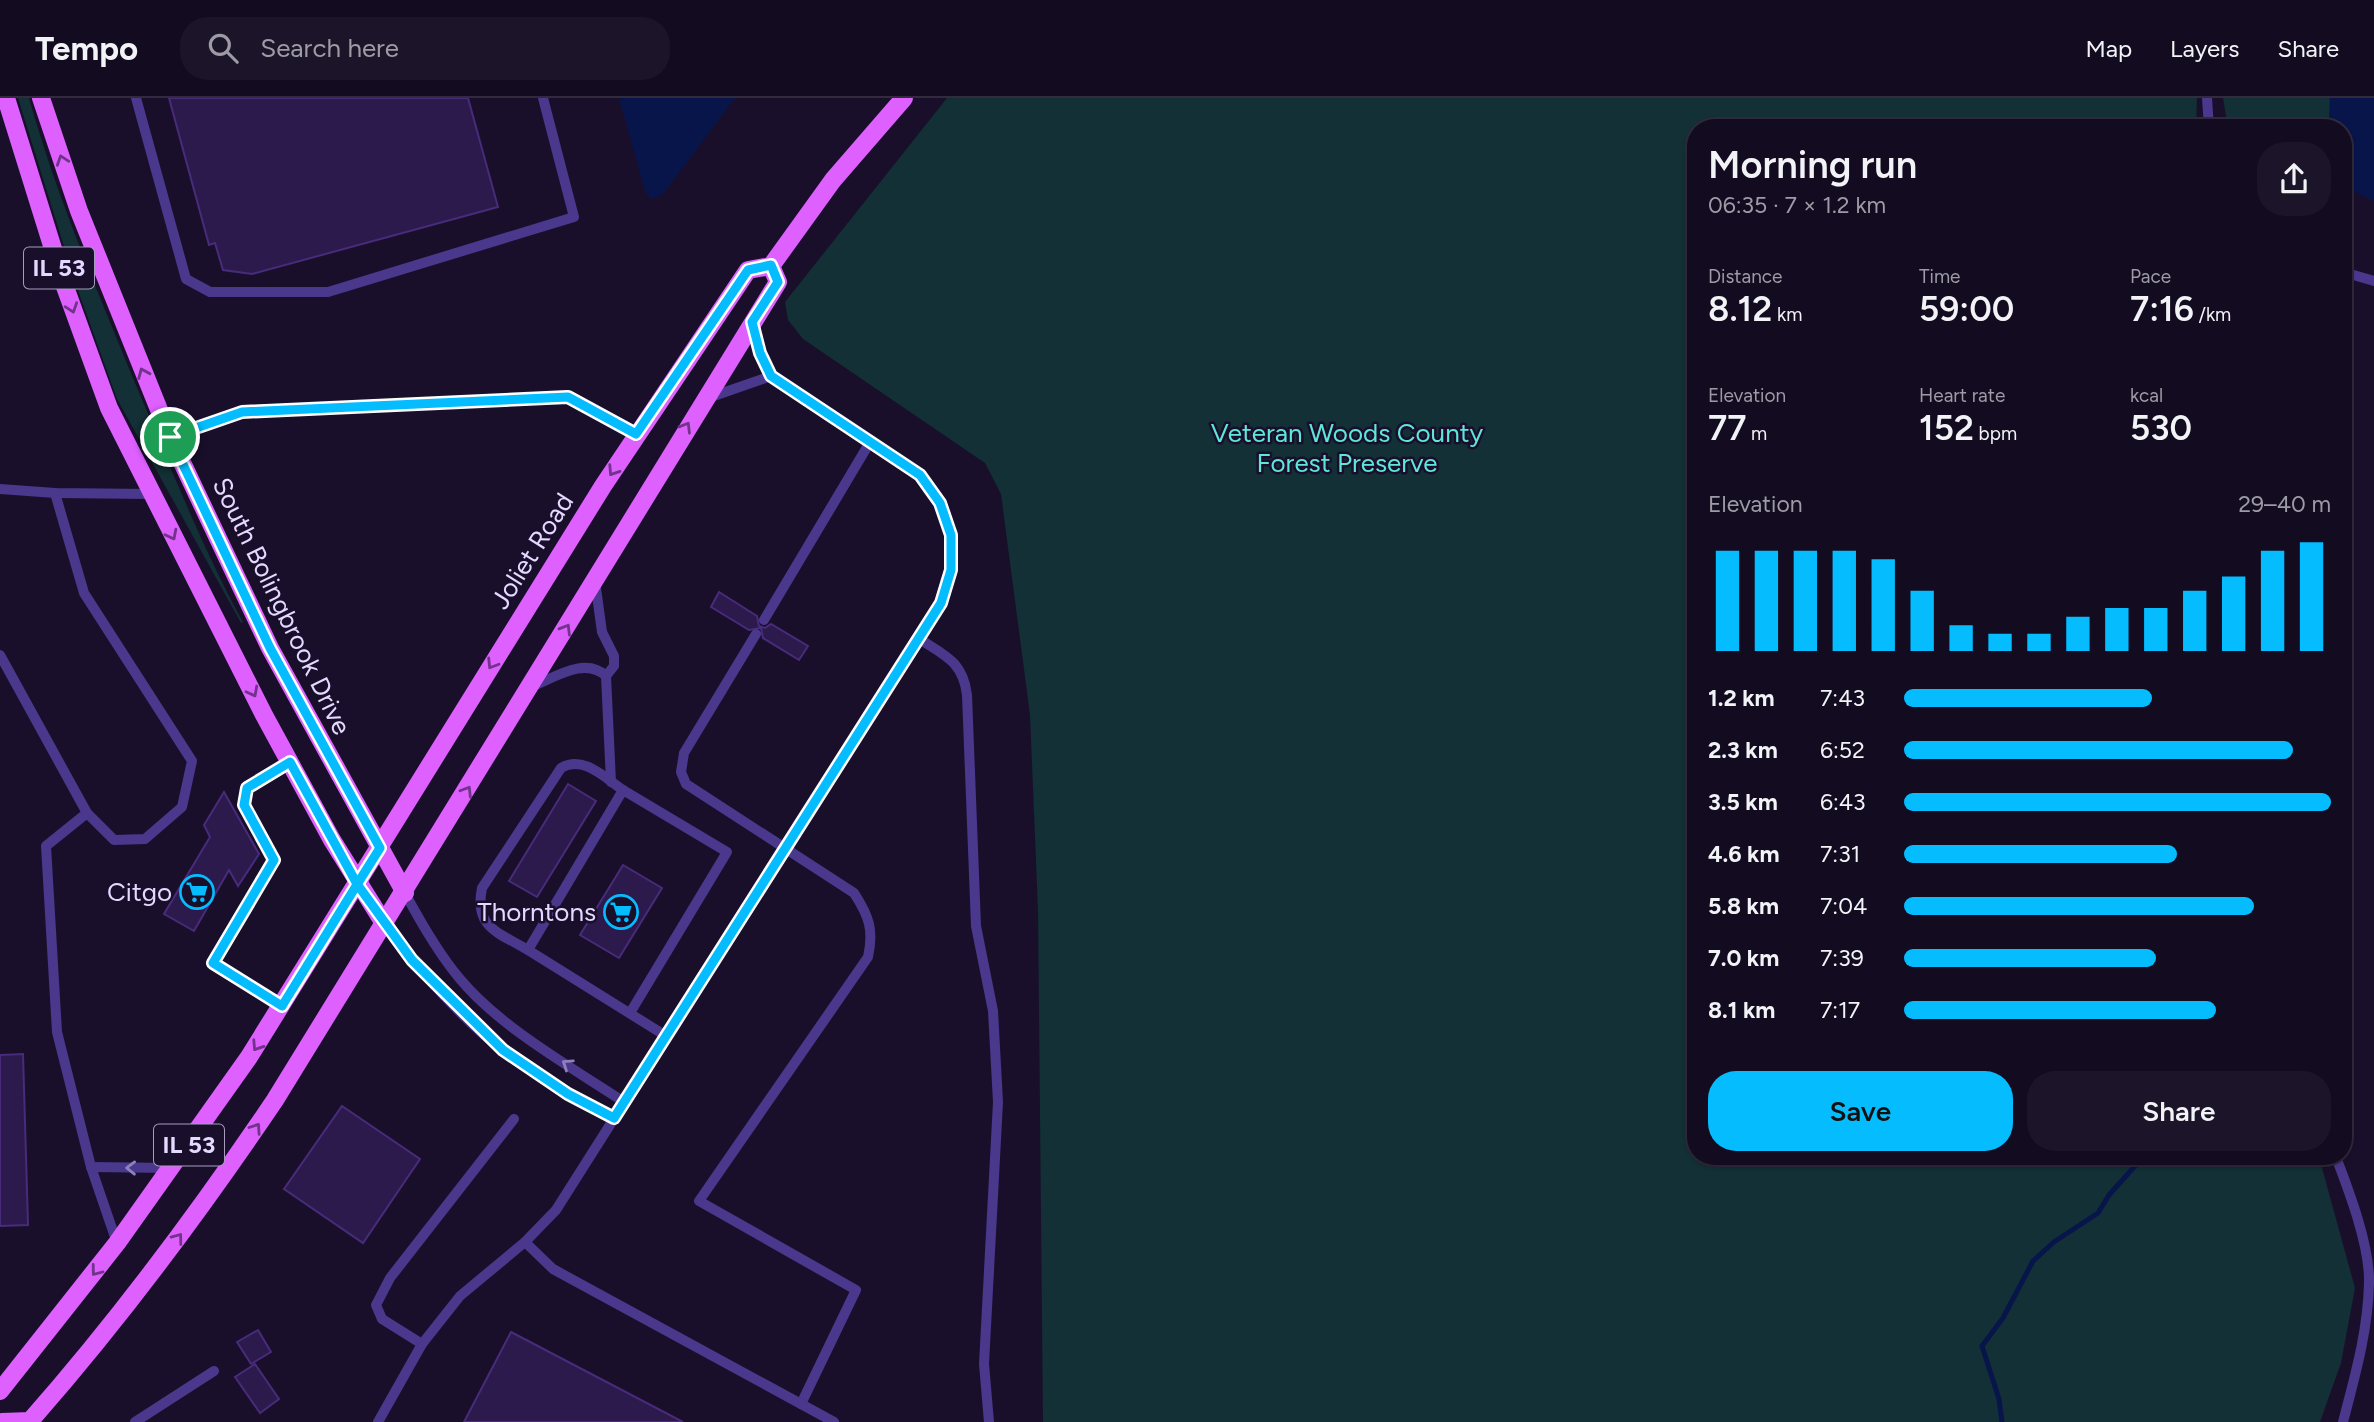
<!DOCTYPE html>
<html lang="en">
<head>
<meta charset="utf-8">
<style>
	:root { --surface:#130b20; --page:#1c1429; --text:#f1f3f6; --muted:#9d9ba5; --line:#322b3e; --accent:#05bcff }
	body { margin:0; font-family:Figtree,sans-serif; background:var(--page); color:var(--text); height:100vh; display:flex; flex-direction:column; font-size:26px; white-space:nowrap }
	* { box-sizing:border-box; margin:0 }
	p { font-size:23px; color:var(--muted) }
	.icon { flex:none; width:38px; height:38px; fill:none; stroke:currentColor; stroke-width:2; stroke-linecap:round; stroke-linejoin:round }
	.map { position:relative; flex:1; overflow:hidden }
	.side { position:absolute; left:1687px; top:21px; width:665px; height:1046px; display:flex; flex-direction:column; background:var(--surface); border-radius:28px; box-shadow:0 2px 5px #0004,0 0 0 2px var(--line) }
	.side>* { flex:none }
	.pin { position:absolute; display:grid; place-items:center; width:60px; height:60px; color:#fff; margin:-30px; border:4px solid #fff; border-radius:50%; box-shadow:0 2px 7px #0007 }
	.round { display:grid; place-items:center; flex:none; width:74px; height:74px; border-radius:28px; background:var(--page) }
	.head { display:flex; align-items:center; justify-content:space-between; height:119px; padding:0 21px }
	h1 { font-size:38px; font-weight:600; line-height:52px }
	.metrics { display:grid; grid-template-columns:repeat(3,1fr); gap:10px; height:119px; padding:7px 21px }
	.metrics div { display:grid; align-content:center }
	.metrics b { font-size:35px; font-weight:600 }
	.metrics small { font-size:19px; font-weight:400 }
	.metrics p { font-size:19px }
	.chart { height:196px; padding:14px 21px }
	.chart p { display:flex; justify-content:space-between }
	.chart svg { width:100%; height:126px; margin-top:7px; stroke:var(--accent); stroke-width:6 }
	.button { display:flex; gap:14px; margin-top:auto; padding:14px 21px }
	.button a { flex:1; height:80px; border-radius:28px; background:var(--accent); color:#111; font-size:28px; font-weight:600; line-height:80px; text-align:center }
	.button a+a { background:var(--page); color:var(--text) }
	ul { padding:0 21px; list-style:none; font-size:23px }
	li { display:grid; grid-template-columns:112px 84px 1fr; align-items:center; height:52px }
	li i { height:18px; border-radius:9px; background:var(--accent) }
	header { display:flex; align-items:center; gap:42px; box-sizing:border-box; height:98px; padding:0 35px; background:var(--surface); border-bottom:2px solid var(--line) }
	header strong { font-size:33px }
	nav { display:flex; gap:38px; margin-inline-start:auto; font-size:24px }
	.search { width:490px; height:63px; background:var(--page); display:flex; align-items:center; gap:18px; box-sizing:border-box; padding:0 24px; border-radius:28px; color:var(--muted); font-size:26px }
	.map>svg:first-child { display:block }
	.green { fill:#123035 }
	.water { fill:#08154b }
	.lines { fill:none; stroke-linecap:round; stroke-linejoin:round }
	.stream { stroke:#08154b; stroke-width:5 }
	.building { fill:#2d1a4d; stroke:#482b7a; stroke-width:2 }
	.lane { stroke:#49388c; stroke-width:10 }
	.primary { stroke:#de60ff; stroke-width:18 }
	.oneway { stroke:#72338a }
	.oneway2 { stroke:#8f80c0 }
	.route-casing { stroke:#fff; stroke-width:14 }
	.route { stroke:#05bcff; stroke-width:9 }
	.labels { text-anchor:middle; stroke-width:5; stroke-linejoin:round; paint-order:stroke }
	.shield { fill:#190f2b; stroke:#a79cbf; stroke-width:2 }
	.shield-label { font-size:24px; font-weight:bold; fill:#e4d9ff }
	.park-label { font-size:26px; fill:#5ee6db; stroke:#190f2b }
	.street-label { font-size:26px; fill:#e4d9ff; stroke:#190f2b }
	.poi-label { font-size:26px; fill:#e4d9ff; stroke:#190f2b; text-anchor:end }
</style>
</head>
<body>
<header>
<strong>Tempo</strong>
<div class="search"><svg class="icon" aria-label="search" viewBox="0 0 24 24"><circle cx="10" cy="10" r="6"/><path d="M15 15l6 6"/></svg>Search here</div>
<nav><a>Map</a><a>Layers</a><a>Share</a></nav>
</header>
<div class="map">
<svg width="2374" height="1324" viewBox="0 0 2374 1324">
	<rect width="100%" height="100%" fill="#190f2b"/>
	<!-- green -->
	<g class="green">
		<path d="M18,0h11c27,97 68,192 106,285 34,80 66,163 108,239l-2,1 -124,-224 -42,-117z"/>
		<path d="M947,0h1250l-1,30h-500v1029h623l36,131 -14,75 -21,59h-1277l-5,-512 -8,-195 -29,-221 -16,-31 -182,-124 -15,-19 -3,-18z"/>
		<path d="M2223,0h107l-1,30h-101z"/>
	</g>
	<!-- water -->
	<g class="water">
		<path d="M619,0h116l-72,96 -11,5 -6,-5z"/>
		<path d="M2330,0h44v103l-31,-15v-58h-14z"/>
	</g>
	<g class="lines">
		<!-- stream -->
		<path class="stream" d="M2002,1324l-3,-23 -17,-53 21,-28 30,-57 21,-19 44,-29 11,-18 34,-38"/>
	</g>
	<!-- building -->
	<g class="building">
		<path d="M169,0h299l30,109 -246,67 -29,-4 -8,-27 -6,2z"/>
		<path d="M719,494l38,24 2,10 6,2 6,-4 37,22 -9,14 -36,-22 -2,-10 -12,2 -38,-23z"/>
		<path d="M568,686l28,17 -59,96 -28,-16z"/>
		<path d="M224,694l35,62 -21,32 -9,-16 -35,61 -30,-17 46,-77 -6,-12z"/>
		<path d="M623,767l39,23 -43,70 -39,-23z"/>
		<path d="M23,956l5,171 -28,1v-171z"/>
		<path d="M342,1008l78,53 -57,84 -79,-54z"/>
		<path d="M258,1232l13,22 -20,12 -14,-22z"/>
		<path d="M511,1234l172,90h-219z"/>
		<path d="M255,1266l24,35 -19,14 -25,-36z"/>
	</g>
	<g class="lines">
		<!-- lane -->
		<g class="lane">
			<path d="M136,0l50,181 24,13h118l246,-75 -31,-119"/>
			<path d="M2207,0l2,30"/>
			<path d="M2343,174l31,9"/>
			<path d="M708,300l63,-22"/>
			<path d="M170,339l72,-25 326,-15 68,37"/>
			<path d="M0,391l55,4 96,1"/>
			<path d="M55,395l29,100 108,168 -10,46 -37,32 -31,1 -27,-27 -41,33 11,186 34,135 26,76"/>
			<path d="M595,483l7,51 12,24v10l-8,10 5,106"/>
			<path d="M764,522l106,-178"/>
			<path d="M756,536l-72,119 -3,19 5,12 168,109c15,23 20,37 14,64l-169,244 157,89 -55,114"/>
			<path d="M918,540c26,17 45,23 49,57l9,231 17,85 5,91 -14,262 5,58"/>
			<path d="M0,557l87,158"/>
			<path d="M531,589c23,-9 54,-31 75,-11"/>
			<path d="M405,795c16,30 33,60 55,86 41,49 111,88 164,123"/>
			<path d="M385,827c34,45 74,91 118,126 34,26 73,47 111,67"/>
			<path d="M528,852c-30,-18 -54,-22 -46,-62l79,-120c22,-13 43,9 62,22"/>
			<path d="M282,908l-69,-43 60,-103 -29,-55 3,-17 43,-26"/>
			<path d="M630,915l97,-161 -104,-62 -95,160 138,86"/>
			<path d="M2336,1059c13,34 34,89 33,126 -1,48 -14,93 -26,139"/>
			<path d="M91,1069l81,1"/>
			<path d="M525,1144l28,27 281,153"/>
			<path d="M422,1246l-40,-25 -6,-14 14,-27 124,-159"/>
			<path d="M135,1324l79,-51"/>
			<path d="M378,1324l44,-78 38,-48 65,-54 31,-32 385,-607 10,-33v-35l-11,-32 -20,-28 -149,-99 -11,-23 -8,-31"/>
		</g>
		<!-- primary -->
		<g class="primary">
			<path d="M6,0l58,186 45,124 155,307 68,125 53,85"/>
			<path d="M41,0l38,113 91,226 100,211 135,245"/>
			<path d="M0,1293l117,-148 132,-186 354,-571 145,-216 23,-4 62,-86 71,-82"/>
			<path d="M2,1324l28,-1c89,-101 170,-210 245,-321l503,-818 -7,-16"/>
		</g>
	</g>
	<!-- one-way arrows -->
	<defs><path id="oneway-chevron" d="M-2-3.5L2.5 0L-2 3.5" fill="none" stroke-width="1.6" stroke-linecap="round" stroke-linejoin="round" transform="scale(1.75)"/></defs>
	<g class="oneway">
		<use href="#oneway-chevron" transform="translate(62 62) rotate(-109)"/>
		<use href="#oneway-chevron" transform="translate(72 210) rotate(71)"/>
		<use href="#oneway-chevron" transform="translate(143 275) rotate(-113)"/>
		<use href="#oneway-chevron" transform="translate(686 329) rotate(-59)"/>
		<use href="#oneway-chevron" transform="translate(613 373) rotate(123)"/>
		<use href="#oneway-chevron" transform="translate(172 437) rotate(63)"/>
		<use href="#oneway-chevron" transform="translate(566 531) rotate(-59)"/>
		<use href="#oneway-chevron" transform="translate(492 566) rotate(122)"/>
		<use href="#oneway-chevron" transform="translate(253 594) rotate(62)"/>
		<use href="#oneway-chevron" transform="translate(467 693) rotate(-58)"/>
		<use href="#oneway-chevron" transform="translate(257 948) rotate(123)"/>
		<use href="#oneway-chevron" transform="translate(256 1030) rotate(-56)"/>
		<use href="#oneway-chevron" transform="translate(178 1140) rotate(-53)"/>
		<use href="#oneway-chevron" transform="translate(96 1173) rotate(127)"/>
	</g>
	<g class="oneway2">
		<use href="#oneway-chevron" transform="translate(567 966) rotate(-146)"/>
		<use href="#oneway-chevron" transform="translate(131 1070) rotate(-179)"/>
	</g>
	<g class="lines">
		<!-- route casing -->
		<g class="route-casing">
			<path id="route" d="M170,339l100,211 110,200c-33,52 -65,105 -98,158l-69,-43 61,-103 -30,-55 3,-17 43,-26 67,122 55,76 91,90 65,44 46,24 327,-515 10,-33v-35l-11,-32 -20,-28 -149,-99 -11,-23 -8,-31 26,-40 -7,-17 -23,5 -112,164 -68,-37 -326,15 -72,25"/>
		</g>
		<!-- route -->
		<use href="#route" class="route"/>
	</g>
	<!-- icons -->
	<defs>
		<g id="supermarket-ring" transform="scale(1.75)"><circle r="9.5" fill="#190f2b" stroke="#05bcff" stroke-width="1.5"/><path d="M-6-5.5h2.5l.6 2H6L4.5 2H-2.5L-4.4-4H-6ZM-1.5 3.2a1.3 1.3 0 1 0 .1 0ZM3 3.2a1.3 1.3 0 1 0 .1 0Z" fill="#05bcff"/></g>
	</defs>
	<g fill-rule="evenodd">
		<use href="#supermarket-ring" x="197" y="794"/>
		<use href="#supermarket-ring" x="621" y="814"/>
	</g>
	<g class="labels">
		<!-- shield labels -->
		<g class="shield">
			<rect x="24" y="149.5" width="70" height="41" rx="5"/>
			<rect x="154" y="1026.5" width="70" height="41" rx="5"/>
		</g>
		<g class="shield-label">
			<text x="59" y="178">IL 53</text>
			<text x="189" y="1055">IL 53</text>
		</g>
		<!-- park labels -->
		<g class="park-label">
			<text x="1347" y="344">Veteran Woods County<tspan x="1347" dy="30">Forest Preserve</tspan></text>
		</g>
		<!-- street labels -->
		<g class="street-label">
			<text transform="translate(532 453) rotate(-58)" y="9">Joliet Road</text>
			<text transform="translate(282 508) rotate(64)" y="9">South Bolingbrook Drive</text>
		</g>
		<!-- poi labels -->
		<g class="poi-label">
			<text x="172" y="803">Citgo</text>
			<text x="596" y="823">Thorntons</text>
		</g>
	</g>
</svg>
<div class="pin" style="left:170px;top:339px;background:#1e9e55"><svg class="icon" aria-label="arrive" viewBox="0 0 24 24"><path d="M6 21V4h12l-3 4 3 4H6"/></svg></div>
<section class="side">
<div class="head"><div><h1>Morning run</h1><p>06:35 · 7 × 1.2 km</p></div><a class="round"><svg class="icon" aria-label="share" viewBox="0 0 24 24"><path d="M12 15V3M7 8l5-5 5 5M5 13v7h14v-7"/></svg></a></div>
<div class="metrics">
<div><p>Distance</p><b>8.12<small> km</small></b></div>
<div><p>Time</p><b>59:00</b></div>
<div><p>Pace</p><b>7:16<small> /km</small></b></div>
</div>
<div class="metrics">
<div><p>Elevation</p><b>77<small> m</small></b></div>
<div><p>Heart rate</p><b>152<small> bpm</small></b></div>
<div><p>kcal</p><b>530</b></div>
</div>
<div class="chart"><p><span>Elevation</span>29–40 m</p>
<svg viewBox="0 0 160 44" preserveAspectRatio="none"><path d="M5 44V9M15 44V9M25 44V9M35 44V9M45 44V12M55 44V23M65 44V35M75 44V38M85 44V38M95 44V32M105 44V29M115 44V29M125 44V23M135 44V18M145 44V9M155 44V6"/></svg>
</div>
<ul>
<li><b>1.2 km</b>7:43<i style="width:58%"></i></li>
<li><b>2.3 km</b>6:52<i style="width:91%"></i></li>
<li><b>3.5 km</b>6:43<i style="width:100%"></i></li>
<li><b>4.6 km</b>7:31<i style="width:64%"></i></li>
<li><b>5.8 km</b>7:04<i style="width:82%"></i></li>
<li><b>7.0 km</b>7:39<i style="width:59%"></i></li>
<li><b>8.1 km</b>7:17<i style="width:73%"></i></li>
</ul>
<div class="button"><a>Save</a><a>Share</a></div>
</section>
</div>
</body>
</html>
